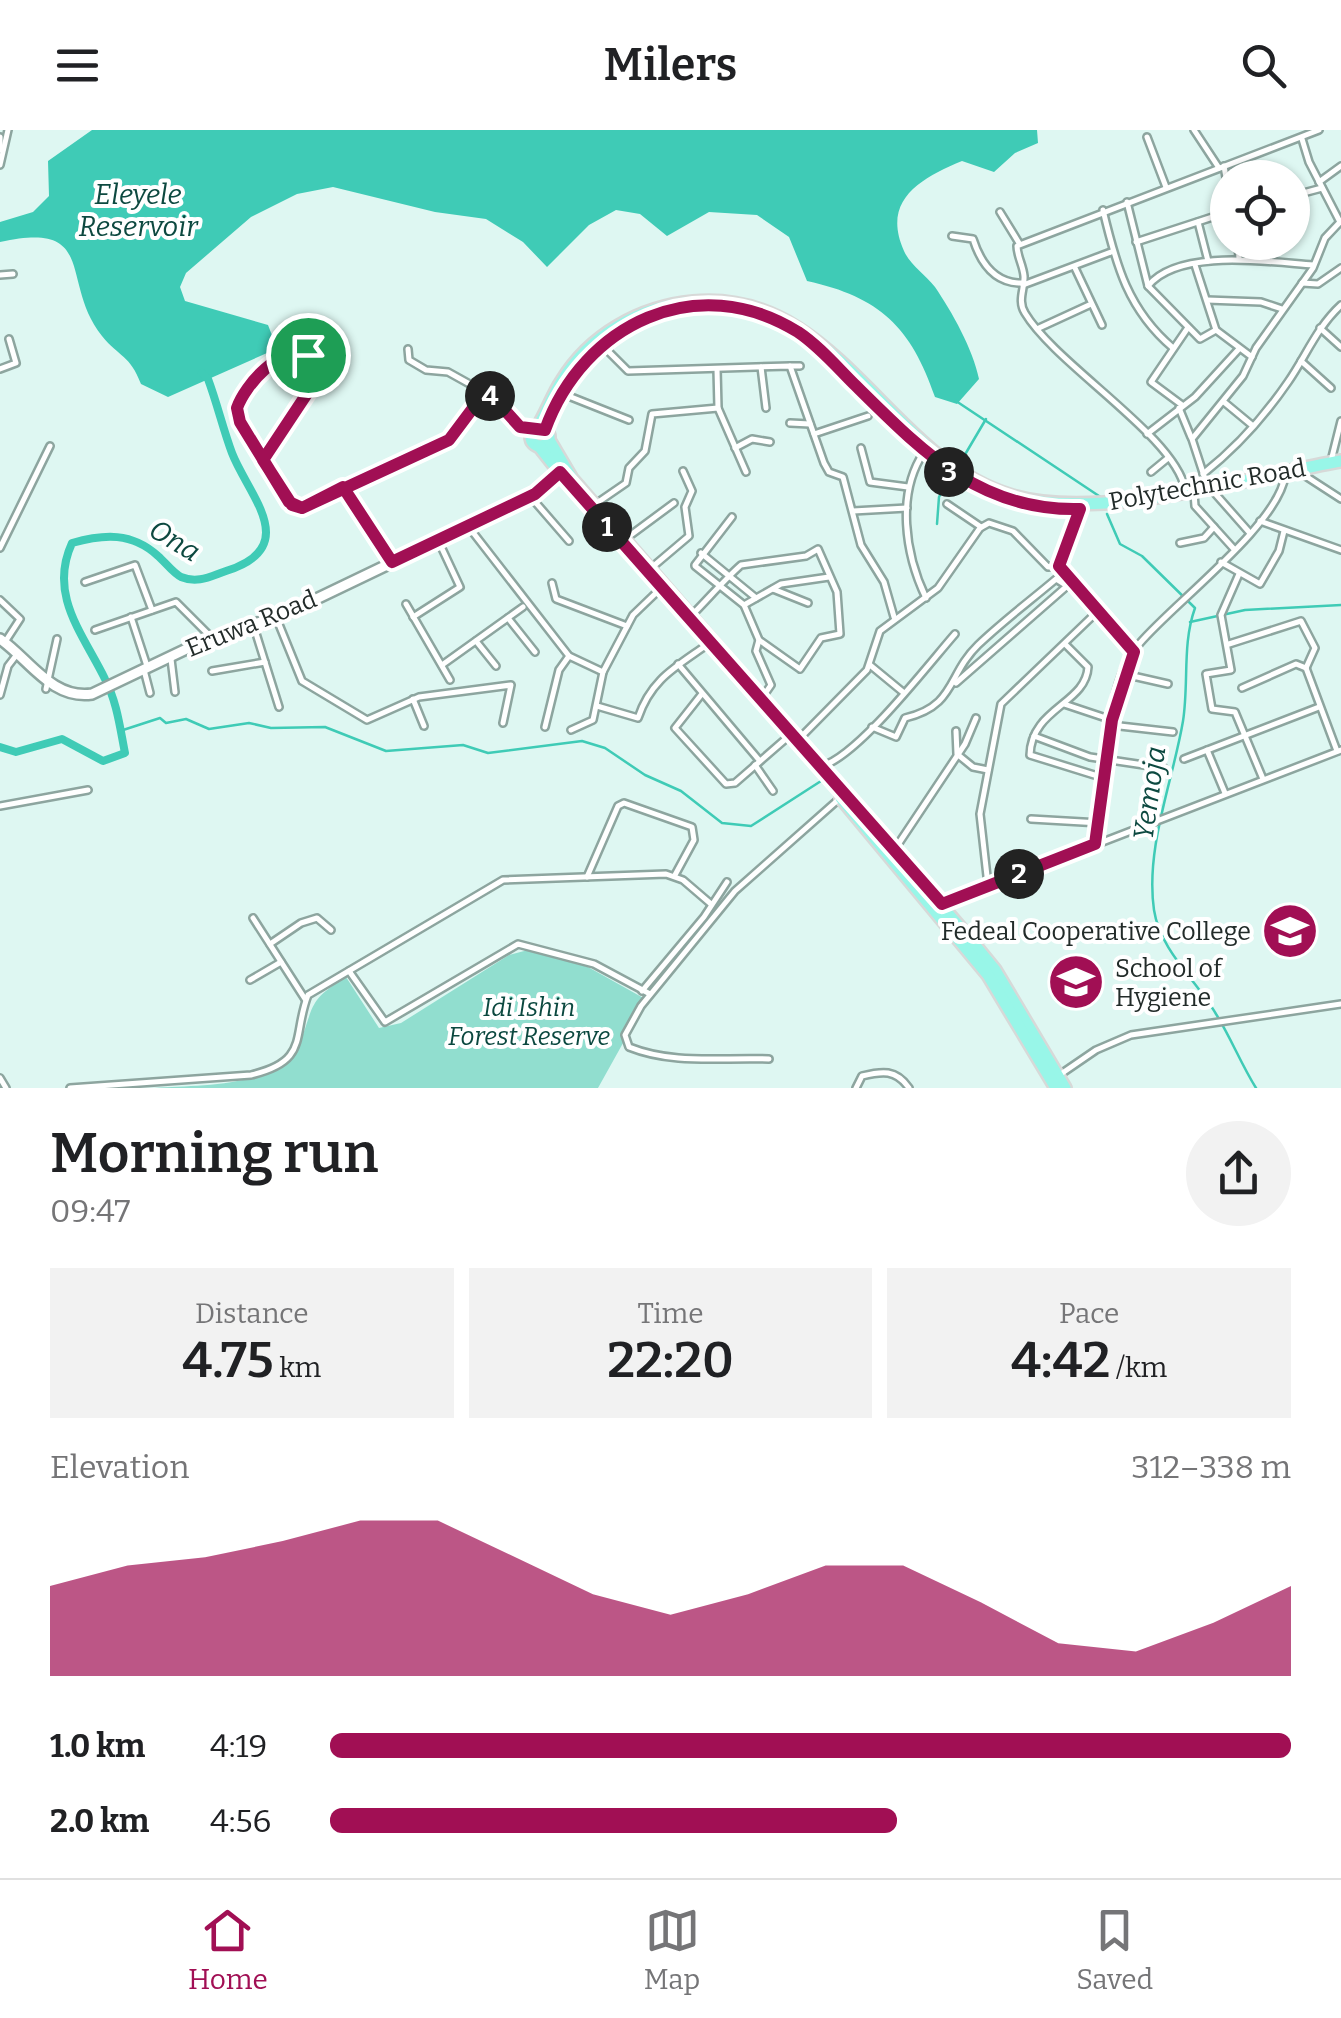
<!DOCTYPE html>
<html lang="en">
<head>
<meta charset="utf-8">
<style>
	:root { --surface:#fff; --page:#f2f2f2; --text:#202124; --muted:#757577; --line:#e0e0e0; --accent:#a10f54 }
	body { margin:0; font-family:Bitter,serif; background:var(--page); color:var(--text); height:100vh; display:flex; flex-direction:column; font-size:38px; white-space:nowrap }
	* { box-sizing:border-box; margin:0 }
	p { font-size:32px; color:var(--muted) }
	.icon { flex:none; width:55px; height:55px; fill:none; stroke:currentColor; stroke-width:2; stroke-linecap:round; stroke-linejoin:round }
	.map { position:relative; height:958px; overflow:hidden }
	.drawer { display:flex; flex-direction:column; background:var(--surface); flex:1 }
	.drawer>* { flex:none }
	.controls { position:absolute; left:1210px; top:30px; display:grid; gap:20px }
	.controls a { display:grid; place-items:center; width:100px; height:100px; border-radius:50%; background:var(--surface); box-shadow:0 2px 8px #0004; font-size:50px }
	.pin { position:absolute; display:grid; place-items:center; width:85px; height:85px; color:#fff; margin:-42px; border:5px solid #fff; border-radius:50%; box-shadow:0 2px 10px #0007 }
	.km { position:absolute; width:50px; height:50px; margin:-25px; border-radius:50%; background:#222; color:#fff; font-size:28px; line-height:50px; text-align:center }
	.round { display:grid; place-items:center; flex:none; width:105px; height:105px; border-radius:52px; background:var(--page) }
	.headline { display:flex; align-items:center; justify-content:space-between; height:170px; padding:0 50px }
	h1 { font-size:55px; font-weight:600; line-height:75px }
	.figures { display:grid; grid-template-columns:repeat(3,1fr); gap:15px; height:170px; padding:10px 50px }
	.figures div { display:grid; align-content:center; border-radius:0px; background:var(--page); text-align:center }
	.figures b { font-size:50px; font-weight:600 }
	.figures small { font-size:28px; font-weight:400 }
	.figures p { font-size:28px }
	.chart { height:280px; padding:20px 50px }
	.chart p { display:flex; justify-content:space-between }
	.chart svg { width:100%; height:180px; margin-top:10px; fill:var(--accent); opacity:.7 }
	ul { padding:0 50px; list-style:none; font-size:32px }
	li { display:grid; grid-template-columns:160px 120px 1fr; align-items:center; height:75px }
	li i { height:25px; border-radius:12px; background:var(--accent) }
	header { display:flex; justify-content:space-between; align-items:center; height:130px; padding:0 50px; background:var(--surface); font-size:45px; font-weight:600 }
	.tabs { display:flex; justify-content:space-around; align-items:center; height:140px; border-top:2px solid var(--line); background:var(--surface); font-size:28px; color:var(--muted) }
	.tabs a { display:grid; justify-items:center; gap:5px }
	.tabs .current { color:var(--accent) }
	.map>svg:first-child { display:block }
	.green { fill:#91decf }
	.water { fill:#3fcbb6 }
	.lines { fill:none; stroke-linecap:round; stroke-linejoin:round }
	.stream { stroke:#3fcbb6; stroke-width:2.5 }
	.river { stroke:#3fcbb6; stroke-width:8 }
	.street-casing { stroke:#8da59f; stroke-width:10 }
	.secondary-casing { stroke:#8da59f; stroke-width:14 }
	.primary-casing { stroke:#d7d9d8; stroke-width:16 }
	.street { stroke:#fff; stroke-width:5 }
	.secondary { stroke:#fff; stroke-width:9 }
	.primary { stroke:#98f6e8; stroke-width:11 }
	.route-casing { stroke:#fff; stroke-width:20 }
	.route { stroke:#a10f54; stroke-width:12 }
	.labels { text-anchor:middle; stroke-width:8; stroke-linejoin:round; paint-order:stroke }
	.street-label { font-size:25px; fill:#222b29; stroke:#fff }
	.poi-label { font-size:25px; fill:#222b29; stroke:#fff; text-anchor:end }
	.park-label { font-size:25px; font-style:italic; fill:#0b483f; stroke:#fff }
	.water-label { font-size:28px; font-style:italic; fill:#0d4940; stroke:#fff }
</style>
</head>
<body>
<header><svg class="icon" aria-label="menu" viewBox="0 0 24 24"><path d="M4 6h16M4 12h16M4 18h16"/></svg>Milers<svg class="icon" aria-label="search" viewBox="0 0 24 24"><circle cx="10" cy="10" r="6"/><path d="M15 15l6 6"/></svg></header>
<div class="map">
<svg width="1341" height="958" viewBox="0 0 1341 958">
	<rect width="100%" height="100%" fill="#def7f2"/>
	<!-- green -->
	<path class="green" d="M528,820l60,17 59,33 -49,88h-443c45,-3 122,0 144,-43 16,-40 8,-44 47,-68l33,51 22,-5 108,-68z"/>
	<!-- water -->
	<path class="water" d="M92,0h945l1,13 -23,10 -21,19 -32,-11c-41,17 -81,39 -58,90 6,14 22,24 31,36 17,25 38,62 44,92l-22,25 -22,-7c-24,-70 -55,-100 -128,-116l-18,-44 -32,-22 -48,-3 -42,24 -27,-22 -24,-4 -27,15 -42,42 -24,-25 -37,-23 -51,-7 -102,-25 -36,7 -46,23 -65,56 -6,14 5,14 83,24 7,18 -8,10 -99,44 -27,-13c-11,-29 -22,-27 -39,-48 -43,-54 -3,-116 -102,-94v-20l33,-10 16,-16 -1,-35z"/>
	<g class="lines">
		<!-- stream -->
		<g class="stream">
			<path d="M956,271l146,97"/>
			<path d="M960,333l26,-44"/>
			<path d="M1107,384l13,30 22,12 53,52c-13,36 -6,75 -12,113 -10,60 -38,127 -29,189 6,40 42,70 62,104 15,24 25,50 40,74"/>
			<path d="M937,394l2,-27 9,-17"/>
			<path d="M1190,492l55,-12 96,-5"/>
			<path d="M120,601l40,-13 6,5 20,-4 23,10 40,-6 22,5 54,-1 61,24 77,-6 25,8 94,-12 23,7 40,27 36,16 41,32 29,3 70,-45"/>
		</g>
		<!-- river -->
		<path class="river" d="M0,617l16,5 46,-13 41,22 22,-8c-5,-25 -8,-51 -20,-74 -22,-45 -57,-84 -33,-136 32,-9 60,-11 86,13 7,6 15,17 23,21 17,7 30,-1 45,-6 77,-24 22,-76 6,-118 -9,-24 -15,-50 -24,-74l-6,-6"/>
		<!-- street casing -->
		<g class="street-casing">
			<g id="street">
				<path d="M1194,0l25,38"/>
				<path d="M0,7v13"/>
				<path d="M1147,7l19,50"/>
				<path d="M1302,9l7,23 31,60"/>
				<path d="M0,35l8,-35"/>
				<path d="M1224,36l4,23"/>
				<path d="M1319,52l22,-16"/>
				<path d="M1292,66l30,-8"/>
				<path d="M1127,72l21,84 52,53 16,-9"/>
				<path d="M1103,80c13,55 25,100 70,138"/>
				<path d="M1000,82l19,31"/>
				<path d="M1198,92l10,39"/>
				<path d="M952,106l21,3c8,25 23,45 50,44"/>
				<path d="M1136,112l92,-30"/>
				<path d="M1238,112l1,17"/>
				<path d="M1195,135l21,65 36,27"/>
				<path d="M1075,138l27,57"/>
				<path d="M0,145l13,-1"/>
				<path d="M1302,153l16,1 23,-16"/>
				<path d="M1023,155l88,-33"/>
				<path d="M1148,156c30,-38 122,-24 165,-21"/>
				<path d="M1207,170l54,2 21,7"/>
				<path d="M1039,198l50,-23"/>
				<path d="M1320,198l21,19"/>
				<path d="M601,214l27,27 162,-5 34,97 5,9 14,5 18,68 23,37 10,35"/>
				<path d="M408,219l1,11 17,10 22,2 45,25 38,40"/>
				<path d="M297,222l16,8 5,17 -55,83c-8,-13 -20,-27 -25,-42 -9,-27 37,-60 59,-66z"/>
				<path d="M1301,231l30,27"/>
				<path d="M790,236h10"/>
				<path d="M761,237l5,41"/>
				<path d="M0,239l16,-6 -7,-24"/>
				<path d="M717,239l1,39 28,64"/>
				<path d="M561,263l68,27"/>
				<path d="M1224,272l29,24"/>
				<path d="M1182,275l-31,-23 36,-53"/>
				<path d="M1179,278l12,29"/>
				<path d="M790,293l20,1"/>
				<path d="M814,304l54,-18"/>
				<path d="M1147,304l48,-37 43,-47"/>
				<path d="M735,318l17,-9 18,3"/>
				<path d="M861,318l9,34 38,5"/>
				<path d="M924,322c-28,42 -19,102 2,146"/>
				<path d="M263,330l26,42 13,6 147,-68 28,-40 8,-4"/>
				<path d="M1331,331l10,-40"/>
				<path d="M1151,342l17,-14"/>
				<path d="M1203,344c33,-26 61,-57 85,-92 18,-26 29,-55 53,-77"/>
				<path d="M1304,345l37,24"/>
				<path d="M1207,355l-15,-46 51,-63 13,-28 57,-80 12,-30 16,-17"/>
				<path d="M343,357l48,75"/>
				<path d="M1185,359c-10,-53 -129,-124 -160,-176 -8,-13 0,-24 -1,-37 -1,-11 -7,-20 -7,-30l302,-116"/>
				<path d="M1212,360l37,42"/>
				<path d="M1194,363l1,13 38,42"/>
				<path d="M530,366l39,45"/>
				<path d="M947,374l34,23"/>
				<path d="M594,375l32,-22 3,-15 16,-17 7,-37 66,-6"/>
				<path d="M853,381l54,-3"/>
				<path d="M1260,391l81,29"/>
				<path d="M468,396l101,130 34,16"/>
				<path d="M624,410l50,-37"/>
				<path d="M1180,413l24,-5 10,-11"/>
				<path d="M0,418l50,-102"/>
				<path d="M701,423l55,45"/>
				<path d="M1221,432l39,22 19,-33 5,-20"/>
				<path d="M1059,436l21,-59"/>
				<path d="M650,439l39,-33 -4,-29 7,-16 -9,-20"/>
				<path d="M1239,444l-18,41 10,55 -25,4 6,35 23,3 28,67"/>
				<path d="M85,452l50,-17 17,45"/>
				<path d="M552,453l4,16 71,27"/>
				<path d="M773,459l35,14"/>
				<path d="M0,470l20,19 -15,23"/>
				<path d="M406,474l44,76"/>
				<path d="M744,475l37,-21 48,-7"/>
				<path d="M692,485c16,-16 32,-35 49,-50l65,-9 12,-7 19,43 3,42 -19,4 -21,31 -41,-29 -15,-35 -49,-39v-1l37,-48"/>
				<path d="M131,487l16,49"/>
				<path d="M276,487l26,64 65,39 52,-23 92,-12 -8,38"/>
				<path d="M413,487l47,-30 -22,-47"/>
				<path d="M508,488l27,34"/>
				<path d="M254,497l25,80"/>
				<path d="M95,500l81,-28 36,36"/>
				<path d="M759,510l-3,11 15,34 -7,10"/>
				<path d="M476,511l20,25"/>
				<path d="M1065,514l23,23c-2,37 -57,41 -58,88l74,23"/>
				<path d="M1229,514l72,-23 14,27 -9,20"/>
				<path d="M171,529l4,33"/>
				<path d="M678,534l81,96"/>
				<path d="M442,535l81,-58"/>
				<path d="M870,535l34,28"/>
				<path d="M1306,538l31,83"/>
				<path d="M144,540l6,23"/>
				<path d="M212,541l53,-9"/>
				<path d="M1124,544l44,10"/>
				<path d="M956,553l111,-97"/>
				<path d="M1242,558l54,-24 10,4"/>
				<path d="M46,559l11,-50"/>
				<path d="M0,565l8,-29 10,-13"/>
				<path d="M701,565l-26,33 51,56 9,-1 54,-47"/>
				<path d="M413,569l11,27"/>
				<path d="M1064,574l48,16"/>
				<path d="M597,576l41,12c13,-39 38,-51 70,-74"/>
				<path d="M1111,595l62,7"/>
				<path d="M545,597l14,-57 10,-14"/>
				<path d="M872,597l24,10 9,-19c51,-12 42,-43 73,-73 25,-24 52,-44 78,-66l11,7"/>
				<path d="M571,600l22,-10 10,-48 30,-57 26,-25"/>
				<path d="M956,601l1,23 16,13 15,3"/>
				<path d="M1034,606l56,21 74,11"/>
				<path d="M800,608l67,-68 13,-39 58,-43 42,-60 9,-5 24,8 35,36 11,-1 75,86"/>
				<path d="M1207,620l18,43"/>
				<path d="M1184,629l135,-52"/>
				<path d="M755,635l18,26"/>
				<path d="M822,636c36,-10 105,-100 133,-132"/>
				<path d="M0,676l88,-16"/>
				<path d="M1031,689l69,4"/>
				<path d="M1095,714c18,-59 2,-152 45,-201 34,-40 138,-118 145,-167"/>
				<path d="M895,719l70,-105 11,-26"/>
				<path d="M587,747l31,-71 6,-3 68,24 2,13 -19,35"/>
				<path d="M988,755l-8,-71 21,-110 98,-94"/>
				<path d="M942,774l399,-154"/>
				<path d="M253,788l52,81"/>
				<path d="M270,814l31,-21 16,-5 14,12"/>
				<path d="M349,841l36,51 133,-78 76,20 56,30"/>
				<path d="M250,850l31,-18"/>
				<path d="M642,861l62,-74 23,-35"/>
				<path d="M769,929c-48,-2 -95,6 -140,-12l-4,-12 16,-29 94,-115 104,-92"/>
				<path d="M1058,946l38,-26 35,-15 210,-31"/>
				<path d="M0,948l6,10"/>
				<path d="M70,958l181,-13c59,-14 41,-39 57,-80l195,-115 163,-6 17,6 28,24"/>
				<path d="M856,958l6,-12c20,-5 34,-7 47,12"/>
			</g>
		</g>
		<!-- secondary casing -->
		<g class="secondary-casing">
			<path id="secondary" d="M0,509c29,20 52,61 92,55l107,-51 88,-30 248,-119 25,-22"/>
		</g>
		<!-- primary casing -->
		<g class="primary-casing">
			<g id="primary">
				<circle cx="540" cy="307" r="9"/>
				<path d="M537,298c10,-15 15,-32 25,-47 28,-46 78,-74 131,-79 144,-14 194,158 319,194 87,26 238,-19 329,-35"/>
				<path d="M549,310l23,39 392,453 31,38 70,118"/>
				<path d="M539,316l19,24"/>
				<path d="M841,668l147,177 68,113"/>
			</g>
		</g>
		<!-- street -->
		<use href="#street" class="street"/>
		<!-- secondary -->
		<use href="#secondary" class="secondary"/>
		<!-- primary -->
		<use href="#primary" class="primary"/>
	</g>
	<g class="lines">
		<!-- route casing -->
		<g class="route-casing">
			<path id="route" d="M308,225l10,13v9l-55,83 29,45 10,3 41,-21 49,75 143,-68 25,-22 382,432 153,-60 17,-124 22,-68 -75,-86 21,-57c-101,3 -160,-60 -226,-125 -18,-18 -35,-38 -56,-52 -101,-63 -215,-8 -253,98l-25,-3 -27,-30 -11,-1 -33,44 -147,68 -13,-6 -49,-80 -3,-14c8,-23 44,-64 71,-53"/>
		</g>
		<!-- route -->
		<use href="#route" class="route"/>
	</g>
	<!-- icons -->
	<defs>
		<g id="university-disc" transform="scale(2.875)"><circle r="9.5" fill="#a10f54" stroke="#fff"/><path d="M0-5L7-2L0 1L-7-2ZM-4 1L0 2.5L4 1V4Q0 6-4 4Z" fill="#fff"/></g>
	</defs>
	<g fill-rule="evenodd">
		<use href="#university-disc" x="1290" y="801"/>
		<use href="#university-disc" x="1076" y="852"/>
	</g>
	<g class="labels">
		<!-- street labels -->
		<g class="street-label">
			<text transform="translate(1207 354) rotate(-10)" y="9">Polytechnic Road</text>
			<text transform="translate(251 493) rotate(-22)" y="9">Eruwa Road</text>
		</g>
		<!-- poi labels -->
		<g class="poi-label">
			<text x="1251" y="810">Fedeal Cooperative College</text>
			<text x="1115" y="847" text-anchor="start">School of<tspan x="1115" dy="29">Hygiene</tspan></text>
		</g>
		<!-- park labels -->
		<g class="park-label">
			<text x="529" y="886">Idi Ishin<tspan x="529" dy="29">Forest Reserve</tspan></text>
		</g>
		<!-- water labels -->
		<g class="water-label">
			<text x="138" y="74">Eleyele<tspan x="138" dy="32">Reservoir</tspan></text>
			<text transform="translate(175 410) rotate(31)" y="10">Ona</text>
			<text transform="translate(1149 663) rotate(-82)" y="10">Yemoja</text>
		</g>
	</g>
</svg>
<div class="controls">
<a><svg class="icon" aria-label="locate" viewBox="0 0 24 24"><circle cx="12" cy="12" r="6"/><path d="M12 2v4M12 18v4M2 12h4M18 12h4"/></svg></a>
</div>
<div class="pin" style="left:308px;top:225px;background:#1e9e55"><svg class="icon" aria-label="arrive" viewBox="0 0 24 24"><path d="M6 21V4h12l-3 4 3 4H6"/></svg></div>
<b class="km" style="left:607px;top:397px">1</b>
<b class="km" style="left:1019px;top:744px">2</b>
<b class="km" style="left:949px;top:342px">3</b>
<b class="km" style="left:490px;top:266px">4</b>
</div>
<section class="drawer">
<div class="headline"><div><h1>Morning run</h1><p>09:47</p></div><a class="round"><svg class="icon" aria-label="share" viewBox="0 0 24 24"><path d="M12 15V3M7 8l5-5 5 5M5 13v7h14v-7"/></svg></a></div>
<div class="figures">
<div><p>Distance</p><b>4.75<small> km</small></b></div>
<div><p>Time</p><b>22:20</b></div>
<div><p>Pace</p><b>4:42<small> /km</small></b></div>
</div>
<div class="chart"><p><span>Elevation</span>312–338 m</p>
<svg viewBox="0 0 160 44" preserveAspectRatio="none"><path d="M0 44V22L10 17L20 15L30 11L40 6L50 6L60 15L70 24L80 29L90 24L100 17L110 17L120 26L130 36L140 38L150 31L160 22V44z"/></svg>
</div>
<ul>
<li><b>1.0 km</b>4:19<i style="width:100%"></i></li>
<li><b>2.0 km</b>4:56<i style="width:59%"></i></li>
</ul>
</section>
<nav class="tabs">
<a class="current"><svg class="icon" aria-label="home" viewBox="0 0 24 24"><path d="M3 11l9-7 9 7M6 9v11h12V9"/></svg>Home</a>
<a><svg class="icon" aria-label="map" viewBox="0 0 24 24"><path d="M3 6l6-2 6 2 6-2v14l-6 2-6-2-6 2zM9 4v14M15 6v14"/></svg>Map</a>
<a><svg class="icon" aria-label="saved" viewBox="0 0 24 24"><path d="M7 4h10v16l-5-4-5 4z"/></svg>Saved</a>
</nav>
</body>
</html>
